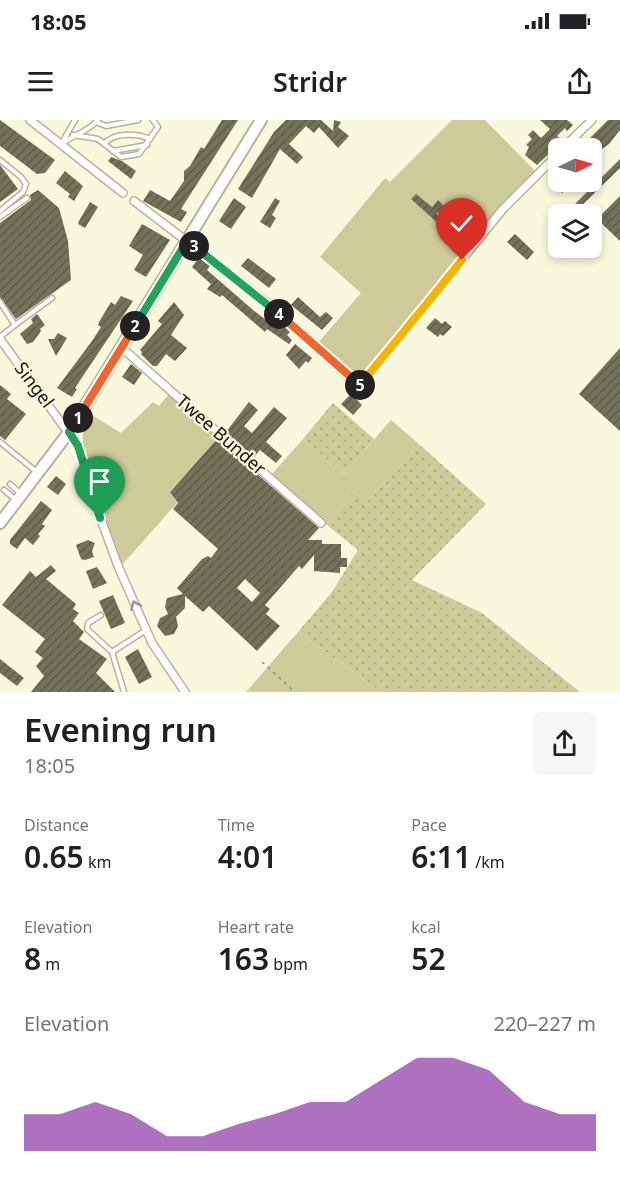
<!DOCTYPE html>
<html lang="en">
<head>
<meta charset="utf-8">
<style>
	:root { --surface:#fff; --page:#f6f6f6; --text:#202124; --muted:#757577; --accent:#8c36a4 }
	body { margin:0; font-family:"Noto Sans",sans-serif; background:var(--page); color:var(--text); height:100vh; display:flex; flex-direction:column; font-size:22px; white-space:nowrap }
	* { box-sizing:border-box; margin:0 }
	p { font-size:20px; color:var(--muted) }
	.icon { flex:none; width:33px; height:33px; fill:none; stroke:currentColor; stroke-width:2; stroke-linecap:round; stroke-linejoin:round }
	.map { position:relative; height:572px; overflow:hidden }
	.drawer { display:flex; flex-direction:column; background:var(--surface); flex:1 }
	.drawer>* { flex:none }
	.needle { width:39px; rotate:85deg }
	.fabs { position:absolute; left:548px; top:18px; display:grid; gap:12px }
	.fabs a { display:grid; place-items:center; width:54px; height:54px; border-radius:9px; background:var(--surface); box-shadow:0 3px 9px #0003; font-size:30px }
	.pin { position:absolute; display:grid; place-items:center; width:51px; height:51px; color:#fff; margin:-62px -26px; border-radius:50% 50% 50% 0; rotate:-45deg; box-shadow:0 0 6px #0007 }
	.pin .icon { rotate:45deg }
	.km { position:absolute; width:30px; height:30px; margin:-15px; border-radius:50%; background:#222; color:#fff; font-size:16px; line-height:30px; text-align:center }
	.round { display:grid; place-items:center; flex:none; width:63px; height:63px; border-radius:9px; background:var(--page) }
	.head { display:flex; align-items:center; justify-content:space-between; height:102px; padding:0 24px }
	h1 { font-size:33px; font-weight:600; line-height:45px }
	.stats { display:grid; grid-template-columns:repeat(3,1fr); gap:9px; height:102px; padding:6px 24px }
	.stats div { display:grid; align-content:center }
	.stats b { font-size:30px; font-weight:600 }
	.stats small { font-size:16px; font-weight:400 }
	.stats p { font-size:16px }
	.chart { height:168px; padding:12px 24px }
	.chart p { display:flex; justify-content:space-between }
	.chart svg { width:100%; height:108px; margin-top:6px; fill:var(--accent); opacity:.7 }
	.status { display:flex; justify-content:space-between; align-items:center; height:42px; padding:0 30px; background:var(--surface); direction:ltr }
	.status svg { height:16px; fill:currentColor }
	header { display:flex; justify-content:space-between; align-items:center; height:78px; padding:0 24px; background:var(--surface); font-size:27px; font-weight:600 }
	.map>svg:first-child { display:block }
	.grass { fill:#cfca9a }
	.garden { fill:url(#garden-dots) }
	.building { fill:url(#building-hatch); fill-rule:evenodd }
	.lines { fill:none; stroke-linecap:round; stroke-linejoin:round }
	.lane-casing { stroke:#b6b49b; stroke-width:7 }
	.street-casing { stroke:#b6b49b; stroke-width:10 }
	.secondary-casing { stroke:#b6b49b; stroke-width:14 }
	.path { stroke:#908e7c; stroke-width:1.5; stroke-dasharray:3 4.5; stroke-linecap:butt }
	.lane { stroke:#fff; stroke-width:4 }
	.street { stroke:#fff; stroke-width:7 }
	.secondary { stroke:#fff; stroke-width:10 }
	.oneway { stroke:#979692 }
	.split-1-casing { stroke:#fff; stroke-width:12 }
	.split-2-casing { stroke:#fff; stroke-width:12 }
	.split-3-casing { stroke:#fff; stroke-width:12 }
	.split-4-casing { stroke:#fff; stroke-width:12 }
	.split-5-casing { stroke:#fff; stroke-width:12 }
	.split-6-casing { stroke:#fff; stroke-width:12 }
	.split-7-casing { stroke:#fff; stroke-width:12 }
	.split-1 { stroke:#22a559; stroke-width:8 }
	.split-2 { stroke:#f0652b; stroke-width:8 }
	.split-3 { stroke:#22a559; stroke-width:8 }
	.split-4 { stroke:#22a559; stroke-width:8 }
	.split-5 { stroke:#f0652b; stroke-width:8 }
	.split-6 { stroke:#f5b400; stroke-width:8 }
	.split-7 { stroke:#f5b400; stroke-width:8 }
	.labels { text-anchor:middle; stroke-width:4.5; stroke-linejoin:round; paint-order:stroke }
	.street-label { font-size:18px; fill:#17160d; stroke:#f9f7dc }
</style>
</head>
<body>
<div class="status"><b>18:05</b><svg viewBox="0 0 49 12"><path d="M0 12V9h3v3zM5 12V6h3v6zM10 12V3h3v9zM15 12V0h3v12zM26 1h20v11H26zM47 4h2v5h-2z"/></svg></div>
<header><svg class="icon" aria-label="menu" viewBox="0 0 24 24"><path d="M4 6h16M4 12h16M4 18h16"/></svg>Stridr<svg class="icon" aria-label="share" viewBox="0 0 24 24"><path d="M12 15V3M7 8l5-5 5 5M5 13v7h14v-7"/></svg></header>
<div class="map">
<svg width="620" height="572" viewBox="0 0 620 572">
	<defs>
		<pattern id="garden-dots" width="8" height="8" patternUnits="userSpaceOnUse" patternTransform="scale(1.5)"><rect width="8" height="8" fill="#cfca9a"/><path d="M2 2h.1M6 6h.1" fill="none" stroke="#b1ad84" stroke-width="1.8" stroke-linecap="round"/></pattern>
		<pattern id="building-hatch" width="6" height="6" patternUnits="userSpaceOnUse" patternTransform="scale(1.5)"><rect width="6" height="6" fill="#74725b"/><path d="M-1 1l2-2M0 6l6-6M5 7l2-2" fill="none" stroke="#5e5d4a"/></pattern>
	</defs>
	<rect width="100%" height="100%" fill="#f9f7dc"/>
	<!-- grass -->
	<g class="grass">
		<path d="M452,0h33l51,52 -37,37 -142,170 -40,-35 44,-51 -41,-36 65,-79 5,4z"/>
		<path d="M170,273l49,44 -49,54 7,12 -55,62c-12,-33 -43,-101 -39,-134 1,-6 6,-11 9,-16l29,18 32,-31 6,4z"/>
		<path d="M391,300l29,25 -54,57 -12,-10 -27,33 -55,-51 31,-35 41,35z"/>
		<path d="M298,512l83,60h-135z"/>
	</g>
	<!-- garden -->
	<g class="garden">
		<path d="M333,283l41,36 -30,35 -41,-35z"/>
		<path d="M420,325l66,59 -74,76 70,33 98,79h-199l-83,-60 34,-40 26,-42 -31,-25 27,-33 12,10z"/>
	</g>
	<!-- building -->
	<g class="building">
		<path d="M0,0l55,40 -10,13 -8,1 -37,-28z"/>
		<path d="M222,0h16l-57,89 6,3 -6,10 -38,-21 7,-11 20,11 14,-20v-10l6,-5 11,-19 3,2z"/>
		<path d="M286,0h35l12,11 1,-11 7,2 -3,5 11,9 -11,12 -19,-21 -5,6 -8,-7 -17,18 14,13 -6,7 -17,-15 -28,49 -14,-9 36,-57z"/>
		<path d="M540,0h27l6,5 -6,6 -2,-3 -8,8 5,5 -25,24 -12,-10 4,-8 -3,-2 6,-6 -4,-4 5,-5 8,8 9,-9z"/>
		<path d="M608,0h12v10l-11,14 -15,11 -3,-7h-11z"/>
		<path d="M111,37l11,4 14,10 -5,8 -23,-18z"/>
		<path d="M620,39v9l-45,44 -4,-4z"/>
		<path d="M0,45l18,24 -18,13z"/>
		<path d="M65,51l18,15 -9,15 -6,-4 2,-3 -14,-11z"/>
		<path d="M558,51v11h16l-12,11 -13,-12z"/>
		<path d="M38,70l21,18 9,33 3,39 -55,39 -16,-22v-74l31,-23 -1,-5z"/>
		<path d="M416,74l16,13 6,-7 6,6 -8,8 9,8 -4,4 -30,-27z"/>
		<path d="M620,76v45l-23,-22z"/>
		<path d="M234,78l12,9 -15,22 -12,-8z"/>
		<path d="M275,78l5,3 -8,14 4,3 -6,10 -10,-6z"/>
		<path d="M90,82l8,5 -13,21 -7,-4 1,-3z"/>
		<path d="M142,104l28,16 -24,37 -12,-7 9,-15 -14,-9z"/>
		<path d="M515,114l19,18 -7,8 -20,-18z"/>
		<path d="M199,137l11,9 -3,4 46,40 13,10 5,-5 19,17 -3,3 5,5 -3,4 -22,-15 -2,3 -43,-37 -2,2 -13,-8 4,-5 -19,-17z"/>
		<path d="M248,138l28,21 -7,9 -28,-22z"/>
		<path d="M121,176l12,5 -58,87 2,1 -5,8 -15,-9 35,-47 9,-14 -3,-2 1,-3 12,-20 4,3z"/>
		<path d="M298,177l22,20 6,-5 7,6 -11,12 -31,-25z"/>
		<path d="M174,182l10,13 -13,20 16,13 -12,13 -9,-7 -9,12h-4l-12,-12 1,-2 -2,-2 22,-26 -4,-3z"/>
		<path d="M37,194l8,11 -5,4 1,2 -8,11 -6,2 -7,-10 13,-11 -2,-4z"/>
		<path d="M435,198l7,6 3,-3 7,6 -9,9 -3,-2 -2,3 -12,-9z"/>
		<path d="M58,213l9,5 -11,18 -8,-17h6z"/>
		<path d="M295,224l17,14 -4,5 -2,-2 -7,8 -13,-14z"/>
		<path d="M620,228v83l-41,-37z"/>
		<path d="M131,244l11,9 -8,12 -12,-8z"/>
		<path d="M0,265l11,9 -4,5 19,15 -21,26 -5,-4z"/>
		<path d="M351,274l11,11 -9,10 -12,-11z"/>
		<path d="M249,282l9,8 -14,16 8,7 22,-26 13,11 -21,24 16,14 -6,7 -16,-13 -6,7 -28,-25z"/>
		<path d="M217,319l102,89 -11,12h14v4h19v14h6v9h-7v6l-26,-2v-16l-12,14 -3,-3 -34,39 5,4 -4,5 14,12 -23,25 -48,-45 -6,6 -18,-16v12l-9,9 2,9 -4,8 -9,2 -8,-10 3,-8 8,-4 -3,-7 2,-9 16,-4 -6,-6 25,-29 6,-3 3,2 7,-9 -45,-40 5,-6 -8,-11zM245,459l15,14 -8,9 -15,-14z"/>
		<path d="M56,356l10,8 -8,11 -11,-8z"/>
		<path d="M41,381l11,9 -10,14 3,2 -7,8 2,2 -7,9 -8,-7 -8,11 -7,-5v-4z"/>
		<path d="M88,420l7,3 -3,8 2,6 -9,3 -4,-1 -5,-14z"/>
		<path d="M51,445l5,6 -10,8 30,25 -3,5 6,4 -6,8 11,11 -5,7 28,20 -11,14 19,19h-84l13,-16 -8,-10 7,-8 -8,-6 10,-13 -43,-34 28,-34 6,6z"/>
		<path d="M97,447l10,16 -14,6 -7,-18z"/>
		<path d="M113,475l12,28 -14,6 -12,-28z"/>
		<path d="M138,529l14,28 -13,7 -14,-27z"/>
		<path d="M0,539l24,19 -7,8 -17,-13z"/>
	</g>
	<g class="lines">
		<!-- lane casing -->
		<g class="lane-casing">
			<g id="lane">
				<path d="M96,2l10,4 32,-6"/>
				<path d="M73,15l25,4 23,18 18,-3 19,-27 -5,-7"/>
				<path d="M63,21l12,-21"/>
				<path d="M62,24c11,-9 27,-13 36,-24"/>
				<path d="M104,24c10,-12 34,-11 46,-5"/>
				<path d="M113,31l34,-6"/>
				<path d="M0,40l21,17 5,7 -3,8 -23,19"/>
				<path d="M0,97l27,-19"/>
				<path d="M0,182l15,23 -15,12"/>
				<path d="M15,205l37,-27"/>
				<path d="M0,322l38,31"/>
				<path d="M10,364l11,10"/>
				<path d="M4,370l12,10"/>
				<path d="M101,495l-13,8 -1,6 25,23"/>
				<path d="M124,572l-12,-40 34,-22"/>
			</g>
		</g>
		<!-- street casing -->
		<g class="street-casing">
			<g id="street">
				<path d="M30,0l93,73"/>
				<path d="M563,28l29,-28"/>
				<path d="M134,81l131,100 94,85 144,-177 55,-55"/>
				<path d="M0,219l78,107 10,38 30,82 34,77 33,49"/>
				<path d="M122,228l199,175"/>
			</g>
		</g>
		<!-- secondary casing -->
		<g class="secondary-casing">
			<path id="secondary" d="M0,403l69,-91 192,-312"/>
		</g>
		<!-- path -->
		<path class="path" d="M262,542l33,30"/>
		<!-- lane -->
		<use href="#lane" class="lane"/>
		<!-- street -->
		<use href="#street" class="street"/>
		<!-- secondary -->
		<use href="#secondary" class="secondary"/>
	</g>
	<!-- one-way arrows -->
	<defs><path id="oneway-chevron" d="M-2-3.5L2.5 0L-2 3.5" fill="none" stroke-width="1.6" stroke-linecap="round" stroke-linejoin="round" transform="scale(1.5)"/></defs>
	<use class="oneway" href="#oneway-chevron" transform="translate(135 485) rotate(-114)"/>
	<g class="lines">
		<!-- split-1 casing -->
		<g class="split-1-casing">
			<path id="split-1" d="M78,298l-9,14 9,14 22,72"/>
		</g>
		<!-- split-2 casing -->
		<g class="split-2-casing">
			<path id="split-2" d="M78,298l57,-92"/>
		</g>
		<!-- split-3 casing -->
		<g class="split-3-casing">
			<path id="split-3" d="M135,206l52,-85 7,5"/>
		</g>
		<!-- split-4 casing -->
		<g class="split-4-casing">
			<path id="split-4" d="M194,126l85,68"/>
		</g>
		<!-- split-5 casing -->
		<g class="split-5-casing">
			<path id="split-5" d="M279,194l81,71"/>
		</g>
		<!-- split-6 casing -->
		<g class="split-6-casing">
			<path id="split-6" d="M360,265l69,-84"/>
		</g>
		<!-- split-7 casing -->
		<g class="split-7-casing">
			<path id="split-7" d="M429,181l33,-41"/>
		</g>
		<!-- split-1 -->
		<use href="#split-1" class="split-1"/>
		<!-- split-2 -->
		<use href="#split-2" class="split-2"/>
		<!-- split-3 -->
		<use href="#split-3" class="split-3"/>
		<!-- split-4 -->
		<use href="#split-4" class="split-4"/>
		<!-- split-5 -->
		<use href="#split-5" class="split-5"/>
		<!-- split-6 -->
		<use href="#split-6" class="split-6"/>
		<!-- split-7 -->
		<use href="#split-7" class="split-7"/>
	</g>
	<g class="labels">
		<!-- street labels -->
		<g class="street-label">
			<text transform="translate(34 265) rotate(53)" y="6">Singel</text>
			<text transform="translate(221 315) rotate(41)" y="6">Twee Bunder</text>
		</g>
	</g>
</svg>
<div class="fabs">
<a><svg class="needle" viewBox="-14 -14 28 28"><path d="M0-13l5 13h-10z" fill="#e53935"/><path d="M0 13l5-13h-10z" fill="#757577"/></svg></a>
<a><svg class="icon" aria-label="layers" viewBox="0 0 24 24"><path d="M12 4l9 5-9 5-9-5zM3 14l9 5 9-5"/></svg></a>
</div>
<div class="pin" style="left:100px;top:398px;background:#1e9e55"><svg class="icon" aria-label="arrive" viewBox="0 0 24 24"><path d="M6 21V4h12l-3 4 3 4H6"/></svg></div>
<div class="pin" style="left:462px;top:140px;background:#d93025"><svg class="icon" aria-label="check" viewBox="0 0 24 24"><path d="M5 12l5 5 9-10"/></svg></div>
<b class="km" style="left:78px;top:298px">1</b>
<b class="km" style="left:135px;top:206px">2</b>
<b class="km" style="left:194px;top:126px">3</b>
<b class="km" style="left:279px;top:194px">4</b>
<b class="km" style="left:360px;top:265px">5</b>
</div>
<section class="drawer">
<div class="head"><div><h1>Evening run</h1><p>18:05</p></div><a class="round"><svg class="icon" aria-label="share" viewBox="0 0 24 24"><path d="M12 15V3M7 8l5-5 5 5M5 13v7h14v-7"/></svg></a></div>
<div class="stats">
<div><p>Distance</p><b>0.65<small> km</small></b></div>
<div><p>Time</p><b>4:01</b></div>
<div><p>Pace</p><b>6:11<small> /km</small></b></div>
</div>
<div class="stats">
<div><p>Elevation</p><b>8<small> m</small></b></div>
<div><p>Heart rate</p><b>163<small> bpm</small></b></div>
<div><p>kcal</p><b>52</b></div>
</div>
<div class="chart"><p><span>Elevation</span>220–227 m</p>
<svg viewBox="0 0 160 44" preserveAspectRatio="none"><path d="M0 44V29L10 29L20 24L30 29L40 38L50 38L60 33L70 29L80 24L90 24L100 15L110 6L120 6L130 11L140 24L150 29L160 29V44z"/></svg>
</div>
</section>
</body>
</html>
